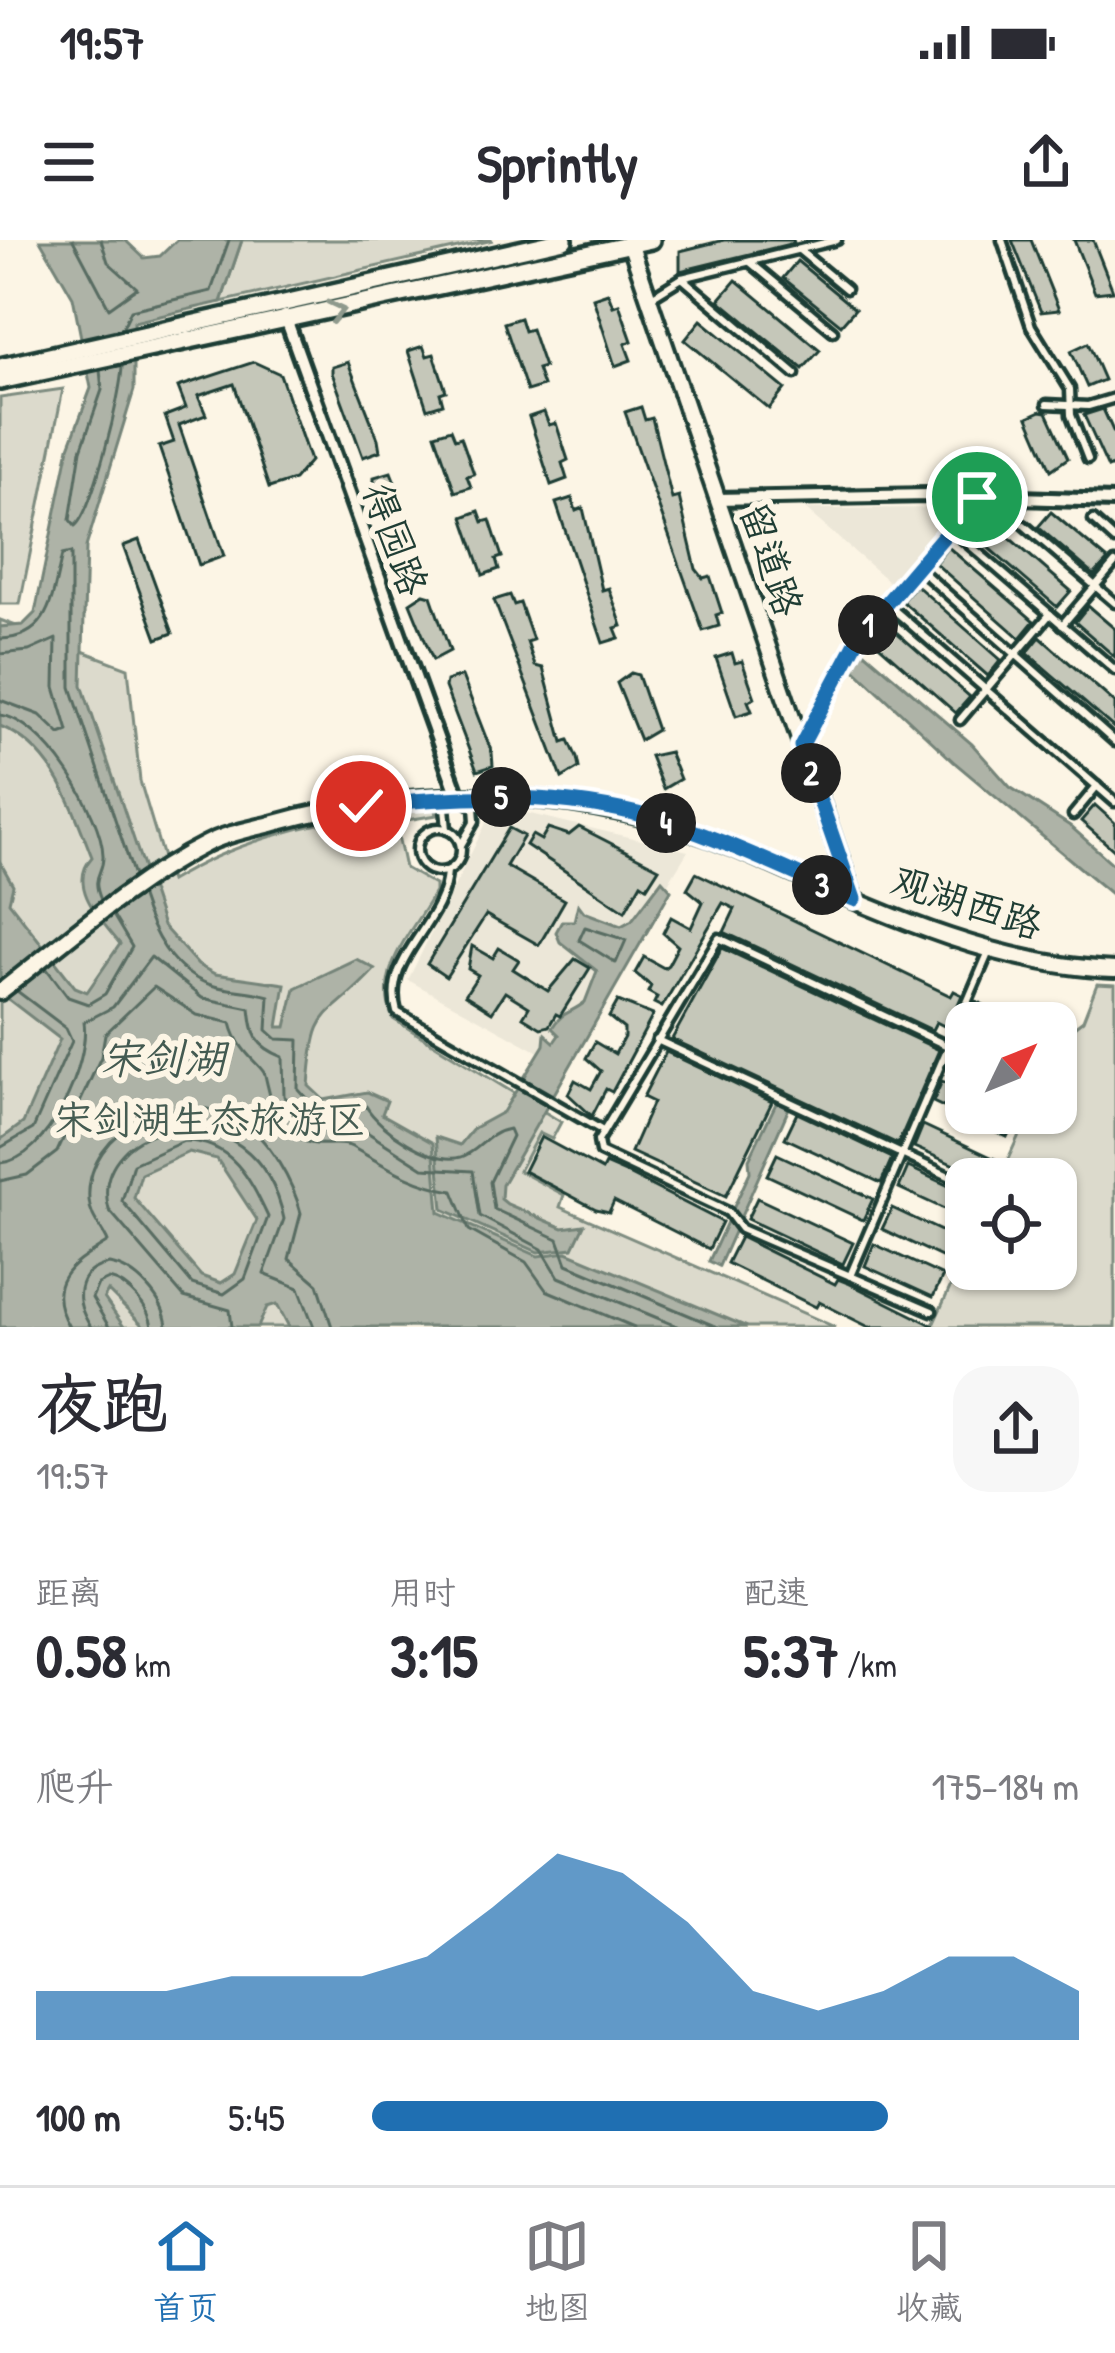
<!DOCTYPE html>
<html lang="zh">
<head>
<meta charset="utf-8">
<style>
	:root { --surface:#fff; --page:#f7f7f7; --text:#2b2b33; --muted:#7c7c81; --line:#e1e1e2; --accent:#1f6fb2 }
	body { margin:0; font-family:"Patrick Hand","LXGW WenKai TC",sans-serif; background:var(--page); color:var(--text); height:100vh; display:flex; flex-direction:column; font-size:45px; white-space:nowrap }
	* { box-sizing:border-box; margin:0 }
	p { font-size:39px; color:var(--muted) }
	.icon { flex:none; width:66px; height:66px; fill:none; stroke:currentColor; stroke-width:2; stroke-linecap:round; stroke-linejoin:round }
	.map { position:relative; height:1087px; overflow:hidden }
	.drawer { display:flex; flex-direction:column; background:var(--surface); flex:1 }
	.drawer>* { flex:none }
	.needle { width:78px; rotate:47deg }
	.buttons { position:absolute; left:945px; top:762px; display:grid; gap:24px }
	.buttons a { display:grid; place-items:center; width:132px; height:132px; border-radius:24px; background:var(--surface); box-shadow:0 3px 9px #0004; font-size:60px }
	.pin { position:absolute; display:grid; place-items:center; width:102px; height:102px; color:#fff; margin:-51px; border:6px solid #fff; border-radius:50%; box-shadow:0 3px 12px #0007 }
	.km { position:absolute; width:60px; height:60px; margin:-30px; border-radius:50%; background:#222; color:#fff; font-size:33px; line-height:60px; text-align:center }
	.round { display:grid; place-items:center; flex:none; width:126px; height:126px; border-radius:36px; background:var(--page) }
	.overview { display:flex; align-items:center; justify-content:space-between; height:204px; padding:0 36px }
	h1 { font-size:66px; font-weight:800; line-height:90px }
	.stats { display:grid; grid-template-columns:repeat(3,1fr); gap:18px; height:204px; padding:12px 36px }
	.stats div { display:grid; align-content:center }
	.stats b { font-size:60px; font-weight:800 }
	.stats small { font-size:33px; font-weight:400 }
	.stats p { font-size:33px }
	.chart { height:336px; padding:24px 36px }
	.chart p { display:flex; justify-content:space-between }
	.chart svg { width:100%; height:216px; margin-top:12px; fill:var(--accent); opacity:.7 }
	ul { padding:0 36px; list-style:none; font-size:39px }
	li { display:grid; grid-template-columns:192px 144px 1fr; align-items:center; height:90px }
	li i { height:30px; border-radius:15px; background:var(--accent) }
	.status { display:flex; justify-content:space-between; align-items:center; height:84px; padding:0 60px; background:var(--surface); direction:ltr }
	.status svg { height:33px; fill:currentColor }
	header { display:flex; justify-content:space-between; align-items:center; height:156px; padding:0 36px; background:var(--surface); font-size:54px; font-weight:800 }
	.tabs { display:flex; justify-content:space-around; align-items:center; height:168px; border-top:3px solid var(--line); background:var(--surface); font-size:33px; color:var(--muted) }
	.tabs a { display:grid; justify-items:center; gap:6px }
	.tabs .active { color:var(--accent) }
	.map>svg:first-child { display:block }
	.built { fill:#ece7d8 }
	.green { fill:#dcdacc; stroke:#7e8c80; stroke-width:3 }
	.water { fill:#aeb3a7; stroke:#758479; stroke-width:3; fill-rule:evenodd }
	.lines { fill:none; stroke-linecap:round; stroke-linejoin:round }
	.shore { stroke:#586c62; stroke-width:3 }
	.building { fill:#c5c7b9; stroke:#1f3d34; stroke-width:3 }
	.service-casing { stroke:#1f3d34; stroke-width:15 }
	.minor-casing { stroke:#1f3d34; stroke-width:20 }
	.tertiary-casing { stroke:#1f3d34; stroke-width:22 }
	.secondary-casing { stroke:#1f3d34; stroke-width:24 }
	.service { stroke:#fcf5e5; stroke-width:6 }
	.minor { stroke:#fcf5e5; stroke-width:10 }
	.tertiary { stroke:#fcf5e5; stroke-width:14 }
	.secondary { stroke:#fcf5e5; stroke-width:15 }
	.oneway { stroke:#8e998c }
	.route-casing { stroke:#fff; stroke-width:24 }
	.route { stroke:#1f6fb2; stroke-width:15 }
	.labels { text-anchor:middle; stroke-width:12; stroke-linejoin:round; paint-order:stroke }
	.street-label { font-size:39px; fill:#1f3d34; stroke:#fcf5e5 }
	.park-label { font-size:39px; fill:#455c52; stroke:#fcf5e5 }
	.water-label { font-size:42px; font-style:italic; fill:#435a51; stroke:#fcf5e5 }
</style>
</head>
<body>
<div class="status"><b>19:57</b><svg viewBox="0 0 49 12"><path d="M0 12V9h3v3zM5 12V6h3v6zM10 12V3h3v9zM15 12V0h3v12zM26 1h20v11H26zM47 4h2v5h-2z"/></svg></div>
<header><svg class="icon" aria-label="menu" viewBox="0 0 24 24"><path d="M4 6h16M4 12h16M4 18h16"/></svg>Sprintly<svg class="icon" aria-label="share" viewBox="0 0 24 24"><path d="M12 15V3M7 8l5-5 5 5M5 13v7h14v-7"/></svg></header>
<div class="map">
<svg width="1115" height="1087" viewBox="0 0 1115 1087">
	<rect width="100%" height="100%" fill="#fcf5e5"/>
	<filter id="ink" filterUnits="userSpaceOnUse"><feTurbulence type="fractalNoise" baseFrequency=".00833" numOctaves="2"/><feDisplacementMap in="SourceGraphic" scale="24" xChannelSelector="R" yChannelSelector="G"/><feConvolveMatrix kernelMatrix="1 2 1 2 8 2 1 2 1" color-interpolation-filters="sRGB"/></filter>
	<g filter="url(#ink)">
		<!-- built -->
		<g class="built">
			<path d="M949,268l8,7 -61,73 -91,-79z"/>
			<path d="M509,569l179,42 -131,211 -149,-82 82,-165z"/>
		</g>
		<!-- green -->
		<g class="green">
			<path d="M242,0h251l-272,62z"/>
			<path d="M63,149l-43,215h-20v-206z"/>
			<path d="M0,380l128,48 12,113 30,100c83,-51 171,-62 265,-78l2,12 -42,7 10,46 30,17v7c-25,43 -62,79 -42,127l168,103 -9,17 -13,-6 -20,38 45,24 -4,12 275,120h-835z"/>
			<path d="M1097,744l18,1v342h-183l34,-74v16h90v-90h-57l30,-66h27v-59l9,-20 18,-14z"/>
		</g>
		<!-- water -->
		<g class="water">
			<path d="M40,0h85l19,18 16,-2 17,-16h65l-21,62 -87,20v68l-48,157 -4,138 81,241 35,39 17,9 70,10 -7,43h8l9,-39 61,-29 19,10c-51,56 -60,32 -66,117l15,14 43,-8 20,9 -5,13 51,29 6,69 99,44 29,-4 180,75h-458l-12,-23 -10,3 -9,20h-114l-36,-36 -4,7 20,29h-124v-187l23,-17 37,-84 -60,-46v-131l13,23 -4,17 66,85 12,5 33,-48c-18,-23 -54,-58 -28,-87 -20,-51 -38,-109 -92,-131v-99l23,-2 12,-12 34,-166 22,-59 -18,-91zM189,912l28,7 40,61 -22,54 -14,9 -20,-7 -67,-78 7,-24z"/>
			<path d="M858,406l114,98 38,43 60,39 45,40v31l-160,-134 -108,-101z"/>
			<path d="M662,640l9,10 -169,295 -1,14 6,5 56,24 21,-3 -11,23 -35,4 -95,-43 -7,-72 24,8 14,-17 29,-16 41,-67 1,-11 9,8 5,-7 -7,-7c10,-17 20,-15 33,-26l12,-31 -37,-29 -4,-10 6,-11h12l4,-17 6,8 37,14 11,-6z"/>
			<path d="M832,748l8,5 -121,273 -10,-5 41,-89 -1,-13z"/>
		</g>
		<g class="lines">
			<!-- shore -->
			<g class="shore">
				<path d="M73,0l36,68 28,-20 -29,-26 -7,-22"/>
				<path d="M122,89l9,-19 80,-19 18,-51"/>
				<path d="M100,130l2,20 -21,60 -11,70 5,6c17,-13 47,-134 47,-161"/>
				<path d="M0,399c51,-1 52,-43 62,-84l9,-2v134l63,189"/>
				<path d="M0,414l29,-3 27,-12 -1,48 13,44 -8,3 -20,-19 -40,-15"/>
				<path d="M0,475c44,5 102,99 103,140 1,20 -13,19 -2,45"/>
				<path d="M140,655c12,37 31,77 71,90 18,6 39,5 58,11l-2,34 10,9 22,1 -1,49 19,21 49,-4c13,23 66,59 95,51 18,-5 25,-24 48,-28l3,7 -22,46 4,27 64,30 9,25 150,63"/>
				<path d="M585,687l41,13 -10,23 -37,-23z"/>
				<path d="M46,728l22,29 20,7 17,-10 27,-47 -19,-32"/>
				<path d="M184,901c48,0 66,38 84,76l-23,62 -21,15 -32,-10 -70,-83 11,-37z"/>
				<path d="M0,908l33,-19 39,-88 -6,-13 -49,-37"/>
				<path d="M0,923c48,-3 90,-100 84,-141l29,-15 38,-50 51,41 48,10c3,28 5,38 33,49l1,39 31,30 41,-1 67,43 50,3 7,45 62,33 17,28 120,50"/>
				<path d="M0,941l27,-6 30,-23 44,-95 4,-23 49,-47 43,28 34,8c7,30 32,43 34,52 7,29 9,53 42,67 14,6 32,-2 45,5 35,20 61,37 101,44l16,39 57,32 20,28 88,37"/>
				<path d="M69,1087c-28,-47 6,-64 39,-85 -6,-14 -18,-25 -19,-42 -5,-73 95,-115 152,-79 28,18 52,61 60,92l-12,46 29,25 14,43"/>
				<path d="M91,1087c-17,-25 -18,-56 18,-63 27,4 56,36 58,63"/>
				<path d="M109,1087l-17,-29 6,-14 11,-5c19,4 41,29 43,48"/>
				<path d="M232,1087l-2,-17 -46,-13 -75,-87c-24,-90 146,-130 175,9l-20,55 35,14 15,39"/>
			</g>
		</g>
		<!-- building -->
		<g class="building">
			<path d="M724,0h69l1,3 -114,28v-20z"/>
			<path d="M1012,0h19l28,70 -18,2z"/>
			<path d="M1074,0h19l20,51 -18,2z"/>
			<path d="M797,21l58,48 -14,16 -58,-47z"/>
			<path d="M736,40l84,70 -17,19 -84,-69z"/>
			<path d="M608,53l5,13 6,-2 13,37 -7,3 6,16 -16,6 -22,-68z"/>
			<path d="M520,78l4,13 7,-2 13,38 -7,2 6,17 -16,5 -23,-68z"/>
			<path d="M701,80l84,69 -16,20 -84,-69z"/>
			<path d="M1088,103l16,37 -17,7 -16,-36z"/>
			<path d="M423,106l4,10 7,-2 12,37 -6,2 3,11 -16,5 -19,-58z"/>
			<path d="M254,122l26,12 30,87 -16,19 -25,8 -35,-104 -36,12 8,19 -27,10 45,131 -25,9 -40,-118 15,-5 -9,-26 21,-8 -8,-21z"/>
			<path d="M348,122l30,77 2,12 -17,6 -31,-84v-6z"/>
			<path d="M641,167l4,13 7,-2 20,81 7,-2 17,72 7,9 7,-2 12,37 -6,2 3,11 -16,5 -78,-219z"/>
			<path d="M1103,169l12,26v30l-7,3 -24,-53z"/>
			<path d="M1041,171l6,1 21,46 -17,12 -23,-53z"/>
			<path d="M544,172l5,13 7,-2 12,37 -6,3 5,16 -16,6 -22,-68z"/>
			<path d="M451,189l4,10 6,-2 13,37 -7,2 4,11 -16,5 -20,-58z"/>
			<path d="M391,232l30,77 1,13 -17,5 -31,-84v-6z"/>
			<path d="M572,258l4,13 7,-3 19,82 7,-2 13,38 -7,2 4,10 -16,5 -47,-140z"/>
			<path d="M479,271l4,11 7,-2 12,37 -6,2 3,10 -16,6 -20,-58z"/>
			<path d="M1051,272l57,48 -14,15 -56,-48z"/>
			<path d="M983,275l88,76 -14,16 -88,-76z"/>
			<path d="M139,300l34,93 -16,6 -34,-93z"/>
			<path d="M948,307l86,74 -14,17 -85,-75z"/>
			<path d="M916,345l85,75 -13,16 -86,-75z"/>
			<path d="M424,354l7,2 19,55 -17,9 -23,-57z"/>
			<path d="M510,355l4,10 6,-2 13,37 -6,2 8,24 8,2 20,74 6,-2 8,18 2,10 -17,10 -68,-178z"/>
			<path d="M1088,366l27,23v28l-40,-35z"/>
			<path d="M885,382l85,75 -14,16 -85,-75z"/>
			<path d="M1040,397l75,66v26l-88,-76z"/>
			<path d="M732,413l3,10 7,-2 13,37 -7,3 4,10 -16,5 -20,-58z"/>
			<path d="M631,433l7,2 19,55 -17,10 -23,-57z"/>
			<path d="M462,436l30,77 1,13 -16,5 -32,-84 1,-6z"/>
			<path d="M669,512l11,27 -17,10 -13,-33z"/>
			<path d="M1095,565l20,18v28l-34,-30z"/>
			<path d="M579,587l80,41 -12,19 -6,-4 -16,28 -99,-66 6,-10 9,5 7,-12 21,7z"/>
			<path d="M509,588l15,8 -18,30 59,34 -26,45 -53,-30 -40,62 -19,-13z"/>
			<path d="M696,633l255,123 3,-5 8,4 -14,33 -12,-6 -4,8 -208,-98 11,-23 -12,-6 -61,104 -8,-4 3,-6 -9,-5 3,-6 -16,-13 9,-16 20,11 4,-3 10,-19 -15,-13 8,-16 20,11 12,-26 -16,-13z"/>
			<path d="M472,706l21,12 6,-10 20,12 -6,9 35,22 27,-32 15,9 -30,48 -4,-2 -7,12 -8,2 -18,-11 6,-10 -24,-15 -13,20 -27,-17 13,-20 -10,-6z"/>
			<path d="M722,708l217,102 -41,94 -226,-105z"/>
			<path d="M618,761l35,14 -41,77 -6,-3 -14,27 -24,-22 7,-14 16,9 10,-18 -15,-13 9,-16 20,12 9,-17v-8l-15,-12z"/>
			<path d="M976,761l10,5 36,17h-46l3,-7 -8,-4z"/>
			<path d="M666,812l106,50 -46,94 -95,-44 22,-50 -10,-5z"/>
			<path d="M942,841l24,11v21l51,3 -10,21 -74,-35z"/>
			<path d="M797,873l95,45 -11,25 -96,-45z"/>
			<path d="M923,885l72,34 -9,20 -72,-32z"/>
			<path d="M541,897l61,33 3,-6 23,10 94,48 -13,27 -95,-48 -5,11 -13,-3 -72,-38z"/>
			<path d="M777,914l96,45 -10,21 -96,-45z"/>
			<path d="M908,927l58,27v25l-67,-31z"/>
			<path d="M757,958l96,45 -10,21 -96,-45z"/>
			<path d="M892,968l68,32 -10,21 -68,-32z"/>
			<path d="M740,997l95,47 3,-5 10,4 88,44h-67l-50,-25 -3,5 -89,-44z"/>
			<path d="M874,1004l69,32 -10,21 -68,-31z"/>
		</g>
		<g class="lines">
			<!-- service casing -->
			<g class="service-casing">
				<g id="service">
					<path d="M1002,0l29,86 39,63 1,26 17,44"/>
					<path d="M799,10l47,39"/>
					<path d="M750,22l83,69"/>
					<path d="M682,38l113,96"/>
					<path d="M653,56l29,-18 155,-38"/>
					<path d="M1047,164l41,2 27,-8"/>
					<path d="M1093,280l22,20"/>
					<path d="M1024,285l91,78"/>
					<path d="M950,288l165,142"/>
					<path d="M917,327l198,175"/>
					<path d="M886,363l229,199"/>
					<path d="M1062,385l53,-62"/>
					<path d="M960,480l90,-106"/>
					<path d="M803,502l58,-109 113,-133"/>
					<path d="M1073,575l24,-29"/>
					<circle cx="439" cy="610" r="22"/>
					<path d="M447,590l-2,-23 7,-6"/>
					<path d="M461,605l14,-24 -1,-14 -7,-5"/>
					<path d="M447,631c-2,54 -66,86 -50,141l206,119"/>
					<path d="M657,800l309,144"/>
					<path d="M850,1036l140,-327"/>
					<path d="M932,1071l-191,-82 -13,-17 -128,-60 -2,-11 121,-203 233,110"/>
				</g>
			</g>
			<!-- minor casing -->
			<g class="minor-casing">
				<g id="minor">
					<path d="M285,76l173,480"/>
					<path d="M717,259l212,-4 186,6"/>
				</g>
			</g>
			<!-- tertiary casing -->
			<g class="tertiary-casing">
				<g id="tertiary">
					<path d="M629,0l225,659"/>
					<path d="M0,752c66,-51 131,-110 206,-148 21,-11 47,-15 69,-21 152,-42 317,-35 462,26 121,52 244,116 378,121"/>
				</g>
			</g>
			<!-- secondary casing -->
			<g class="secondary-casing">
				<g id="secondary">
					<path d="M0,127l564,-127"/>
					<path d="M0,141l651,-141"/>
				</g>
			</g>
			<!-- service -->
			<use href="#service" class="service"/>
			<!-- minor -->
			<use href="#minor" class="minor"/>
			<!-- tertiary -->
			<use href="#tertiary" class="tertiary"/>
			<!-- secondary -->
			<use href="#secondary" class="secondary"/>
		</g>
		<!-- one-way arrows -->
		<defs><path id="oneway-chevron" d="M-2-3.5L2.5 0L-2 3.5" fill="none" stroke-width="1.6" stroke-linecap="round" stroke-linejoin="round" transform="scale(3)"/></defs>
		<use class="oneway" href="#oneway-chevron" transform="translate(336 71) rotate(-13)"/>
	</g>
	<g class="lines" filter="url(#ink)">
		<!-- route casing -->
		<g class="route-casing">
			<path id="route" d="M361,566c93,-10 185,-15 277,8 74,19 145,55 216,85l-53,-153 60,-113 116,-136"/>
		</g>
		<!-- route -->
		<use href="#route" class="route"/>
	</g>
	<g class="labels">
		<!-- street labels -->
		<g class="street-label">
			<text transform="translate(396 299) rotate(70)" y="14">得园路</text>
			<text transform="translate(772 319) rotate(71)" y="14">留道路</text>
			<text transform="translate(967 662) rotate(18)" y="14">观湖西路</text>
		</g>
		<!-- park labels -->
		<g class="park-label">
			<text x="210" y="893">宋剑湖生态旅游区</text>
		</g>
		<!-- water labels -->
		<g class="water-label">
			<text x="163" y="833">宋剑湖</text>
		</g>
	</g>
</svg>
<div class="buttons">
<a><svg class="needle" viewBox="-14 -14 28 28"><path d="M0-13l5 13h-10z" fill="#e53935"/><path d="M0 13l5-13h-10z" fill="#7c7c81"/></svg></a>
<a><svg class="icon" aria-label="locate" viewBox="0 0 24 24"><circle cx="12" cy="12" r="6"/><path d="M12 2v4M12 18v4M2 12h4M18 12h4"/></svg></a>
</div>
<div class="pin" style="left:977px;top:257px;background:#1e9e55"><svg class="icon" aria-label="arrive" viewBox="0 0 24 24"><path d="M6 21V4h12l-3 4 3 4H6"/></svg></div>
<div class="pin" style="left:361px;top:566px;background:#d93025"><svg class="icon" aria-label="check" viewBox="0 0 24 24"><path d="M5 12l5 5 9-10"/></svg></div>
<b class="km" style="left:868px;top:385px">1</b>
<b class="km" style="left:811px;top:533px">2</b>
<b class="km" style="left:822px;top:645px">3</b>
<b class="km" style="left:666px;top:583px">4</b>
<b class="km" style="left:501px;top:557px">5</b>
</div>
<section class="drawer">
<div class="overview"><div><h1>夜跑</h1><p>19:57</p></div><a class="round"><svg class="icon" aria-label="share" viewBox="0 0 24 24"><path d="M12 15V3M7 8l5-5 5 5M5 13v7h14v-7"/></svg></a></div>
<div class="stats">
<div><p>距离</p><b>0.58<small> km</small></b></div>
<div><p>用时</p><b>3:15</b></div>
<div><p>配速</p><b>5:37<small> /km</small></b></div>
</div>
<div class="chart"><p><span>爬升</span>175–184 m</p>
<svg viewBox="0 0 160 44" preserveAspectRatio="none"><path d="M0 44V34L10 34L20 34L30 31L40 31L50 31L60 27L70 17L80 6L90 10L100 20L110 34L120 38L130 34L140 27L150 27L160 34V44z"/></svg>
</div>
<ul>
<li><b>100 m</b>5:45<i style="width:73%"></i></li>
</ul>
</section>
<nav class="tabs">
<a class="active"><svg class="icon" aria-label="home" viewBox="0 0 24 24"><path d="M3 11l9-7 9 7M6 9v11h12V9"/></svg>首页</a>
<a><svg class="icon" aria-label="map" viewBox="0 0 24 24"><path d="M3 6l6-2 6 2 6-2v14l-6 2-6-2-6 2zM9 4v14M15 6v14"/></svg>地图</a>
<a><svg class="icon" aria-label="saved" viewBox="0 0 24 24"><path d="M7 4h10v16l-5-4-5 4z"/></svg>收藏</a>
</nav>
</body>
</html>
